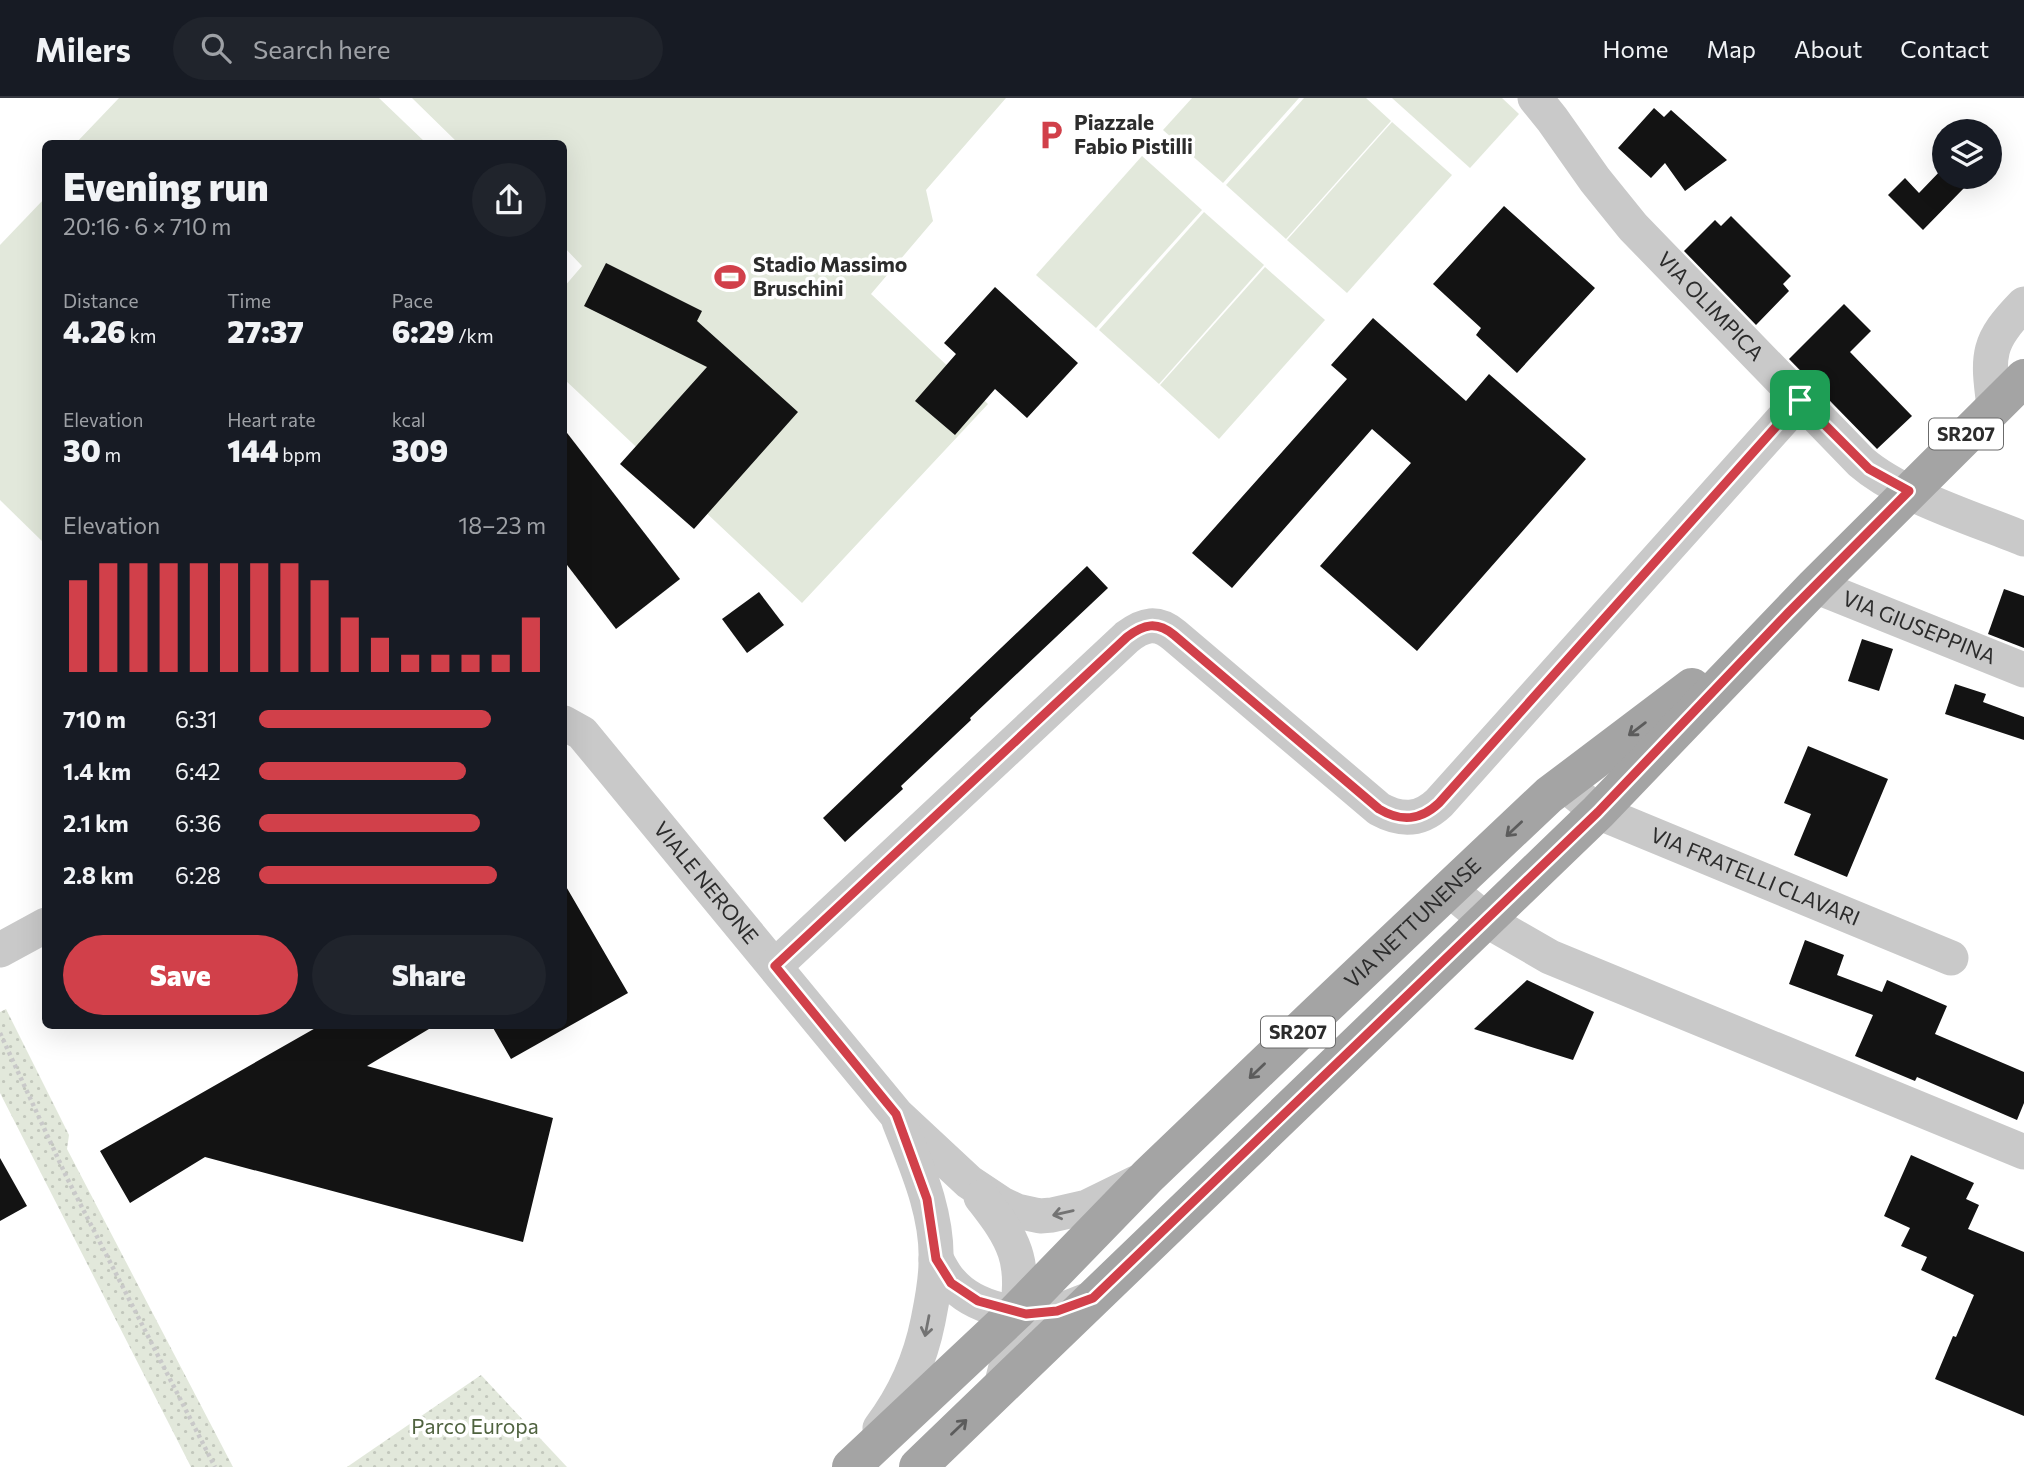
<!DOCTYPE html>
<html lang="en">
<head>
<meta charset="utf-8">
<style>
	:root { --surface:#171b24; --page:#20242c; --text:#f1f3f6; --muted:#9ea1a6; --line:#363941; --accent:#d1404a }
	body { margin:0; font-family:Commissioner,sans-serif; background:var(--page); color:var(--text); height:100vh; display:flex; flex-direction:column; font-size:26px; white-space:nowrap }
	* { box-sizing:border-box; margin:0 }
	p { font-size:23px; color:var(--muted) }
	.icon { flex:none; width:38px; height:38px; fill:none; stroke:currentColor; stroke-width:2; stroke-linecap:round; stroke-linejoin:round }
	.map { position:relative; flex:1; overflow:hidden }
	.details { position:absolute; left:42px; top:42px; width:525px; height:889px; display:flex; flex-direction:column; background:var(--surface); border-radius:10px; box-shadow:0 7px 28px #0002 }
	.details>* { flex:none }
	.controls { position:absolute; left:1932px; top:21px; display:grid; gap:14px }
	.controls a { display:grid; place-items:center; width:70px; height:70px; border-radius:50%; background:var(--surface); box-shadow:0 7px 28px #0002; font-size:35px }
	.pin { position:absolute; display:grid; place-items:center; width:60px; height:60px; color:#fff; margin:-30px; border-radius:14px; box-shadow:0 4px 10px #0006 }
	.round { display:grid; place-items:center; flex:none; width:74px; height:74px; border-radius:37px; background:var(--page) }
	.summary { display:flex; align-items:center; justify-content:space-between; height:119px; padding:0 21px }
	h1 { font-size:38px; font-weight:800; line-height:52px }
	.stats { display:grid; grid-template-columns:repeat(3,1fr); gap:10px; height:119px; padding:7px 21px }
	.stats div { display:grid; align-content:center }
	.stats b { font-size:30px; font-weight:800 }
	.stats small { font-size:19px; font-weight:400 }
	.stats p { font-size:19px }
	.chart { height:196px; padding:14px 21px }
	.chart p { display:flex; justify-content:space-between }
	.chart svg { width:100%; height:126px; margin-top:7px; stroke:var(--accent); stroke-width:6 }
	.action { display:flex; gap:14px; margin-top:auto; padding:14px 21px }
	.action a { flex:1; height:80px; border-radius:42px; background:var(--accent); color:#fff; font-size:28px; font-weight:800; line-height:80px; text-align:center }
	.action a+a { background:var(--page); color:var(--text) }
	ul { padding:0 21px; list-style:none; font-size:23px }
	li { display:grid; grid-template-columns:112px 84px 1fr; align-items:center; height:52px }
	li i { height:18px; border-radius:9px; background:var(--accent) }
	header { display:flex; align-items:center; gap:42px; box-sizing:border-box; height:98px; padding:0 35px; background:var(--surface); border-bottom:2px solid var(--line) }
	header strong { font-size:33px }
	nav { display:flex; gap:38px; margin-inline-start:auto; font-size:24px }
	.search { width:490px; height:63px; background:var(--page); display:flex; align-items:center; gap:18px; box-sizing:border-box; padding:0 24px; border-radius:38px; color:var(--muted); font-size:26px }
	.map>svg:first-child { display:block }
	.park { fill:url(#park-dots) }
	.pitch { fill:#e2e8db }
	.building { fill:#131313 }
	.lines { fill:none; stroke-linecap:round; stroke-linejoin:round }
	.path { stroke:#c9c9c9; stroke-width:4.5; stroke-dasharray:3.5 3.5; stroke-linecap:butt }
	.minor { stroke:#c9c9c9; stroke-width:35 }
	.major { stroke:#a4a4a4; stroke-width:38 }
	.oneway { stroke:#5c5c5c }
	.oneway2 { stroke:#737373 }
	.route-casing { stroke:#fff; stroke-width:14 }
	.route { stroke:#d1404a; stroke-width:9 }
	.labels { text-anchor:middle; stroke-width:7; stroke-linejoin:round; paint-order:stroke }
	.shield { fill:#fff; stroke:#6b6b6b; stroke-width:2 }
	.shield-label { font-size:19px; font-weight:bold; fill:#2c2c2c }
	.poi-label { font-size:21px; font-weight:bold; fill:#2c2c2c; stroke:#fff; text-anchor:start }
	.street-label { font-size:21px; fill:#2c2c2c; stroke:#fff }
	.park-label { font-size:21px; fill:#4f623f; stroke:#fff }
</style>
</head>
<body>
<header>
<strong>Milers</strong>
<div class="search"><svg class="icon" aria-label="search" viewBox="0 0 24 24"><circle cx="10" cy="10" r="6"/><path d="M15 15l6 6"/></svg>Search here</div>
<nav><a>Home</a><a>Map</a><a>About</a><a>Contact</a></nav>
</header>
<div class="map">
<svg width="2024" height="1369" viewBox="0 0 2024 1369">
	<defs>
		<pattern id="park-dots" width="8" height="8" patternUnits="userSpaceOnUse" patternTransform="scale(1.75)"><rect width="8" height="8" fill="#e2e8db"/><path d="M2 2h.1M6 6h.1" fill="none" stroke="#c2c7bc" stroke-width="1.8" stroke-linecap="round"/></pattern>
	</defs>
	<rect width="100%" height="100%" fill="#fff"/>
	<!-- park -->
	<g class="park">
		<path d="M6,911l63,126 -2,14 166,318h-42l-191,-374v-81z"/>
		<path d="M481,1277l86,92h-220z"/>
	</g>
	<!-- pitch -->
	<g class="pitch">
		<path d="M119,0h260l47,45h-350z"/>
		<path d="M412,0h594l-80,92 7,31 -62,73 117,110 -186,199 -238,-224v-92l18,-21 -18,-19v-103l-106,-1z"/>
		<path d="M1192,0h107l-76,85 -60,-53z"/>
		<path d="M1304,0h62l25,23 -105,118 -60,-54z"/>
		<path d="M1392,0h110l17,16 -49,54z"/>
		<path d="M1392,24l60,53 -105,118 -60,-53z"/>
		<path d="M1142,58l60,54 -106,118 -60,-53z"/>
		<path d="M45,100v346l-45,-44v-255z"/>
		<path d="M1204,114l60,53 -105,119 -60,-54z"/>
		<path d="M1265,169l60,53 -106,119 -59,-54z"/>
	</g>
	<!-- building -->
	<g class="building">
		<path d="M1654,10l10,9 7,-7 56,50 -42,31 -20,-28 -14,15 -33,-30z"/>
		<path d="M1944,69v10h9l11,11 -41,42 -35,-35 17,-17 14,15z"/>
		<path d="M1504,108l91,82 -78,85 -41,-38 5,-7 -48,-44z"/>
		<path d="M1731,118l60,60 -8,8 6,7 -33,34 -72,-74 31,-31 6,6z"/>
		<path d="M606,165l96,48 -5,10 101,91 -104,117 -74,-65 87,-97 -123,-61z"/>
		<path d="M995,189l83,76 -51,55 -32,-29 -40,46 -40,-34 41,-47 -12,-11z"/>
		<path d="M1844,206l27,27 -21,21 62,64 -35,33 -88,-90z"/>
		<path d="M1373,220l93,83 23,-27 97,85 -169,192 -97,-85 91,-103 -39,-34 -140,159 -40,-35 155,-174 -16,-14z"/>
		<path d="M564,331l116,150 -64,50 -52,-68z"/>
		<path d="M1087,468l21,22 -138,130 1,2 -70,66 2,3 -58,53 -22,-24z"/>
		<path d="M2004,491l20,7v52l-36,-14z"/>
		<path d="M759,494l25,33 -37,28 -25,-34z"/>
		<path d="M1862,541l31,10 -14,42 -31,-10z"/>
		<path d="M1955,586l31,10 -3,8 41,15v23l-79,-26z"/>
		<path d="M1808,648l80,33 -41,98 -53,-22 17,-41 -27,-11z"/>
		<path d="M564,785l64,110 -117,66 -19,-33h72z"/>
		<path d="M1805,842l39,15 -7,20 45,17 5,-12 60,26 -12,28 89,38v31l-7,17 -100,-43 -2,4 -60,-25 18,-41 -84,-31z"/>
		<path d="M1527,882l67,32 -21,48 -99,-31z"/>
		<path d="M319,928h115l-67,40 186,52 -30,124 -318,-85 -75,46 -30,-52z"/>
		<path d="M1911,1057l63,28 -8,16 13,6 -11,24 56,23v164l-89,-37 18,-43 3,1 18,-42 -53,-25 6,-13 -26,-11 9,-18 -26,-12z"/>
		<path d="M0,1060l27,48 -27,15z"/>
	</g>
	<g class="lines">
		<!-- path -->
		<path class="path" d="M0,935l67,145 148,289"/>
		<!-- minor -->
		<g class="minor">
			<path id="s1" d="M1535,0l17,21 43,61 38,47 228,235c39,34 114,57 163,77"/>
			<path d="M1994,308c-7,-52 -7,-64 30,-102"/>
			<path id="s2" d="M1815,488l209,84"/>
			<path id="s3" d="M564,625l18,10 314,381 73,68 33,22 15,7 23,5 12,-1 35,-8 49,-24"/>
			<path id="s4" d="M1564,686l34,28 353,146"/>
			<path d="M1450,792l36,30 64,37 474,195"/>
			<path d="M0,852l46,-25"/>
			<path d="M775,868l352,-329c17,-13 30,-16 47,-2l205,174c22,12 41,12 60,-6l361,-403"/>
			<path d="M981,1099c13,17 27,34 34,55 13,38 -5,97 -14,135"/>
			<path d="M936,1161c5,8 8,16 15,23 23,27 72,37 106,29 13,-3 24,-9 36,-13"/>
			<path d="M880,1330c25,-33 40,-67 48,-107 4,-20 8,-39 8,-59 2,-49 -20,-97 -37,-141"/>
		</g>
		<!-- major -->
		<g class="major">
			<path id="s5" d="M851,1369l165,-155 132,-136 166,-159 235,-222 143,-108"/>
			<path d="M918,1369l680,-655 217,-226 209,-208"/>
		</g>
	</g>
	<!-- one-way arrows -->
	<defs><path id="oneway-shaft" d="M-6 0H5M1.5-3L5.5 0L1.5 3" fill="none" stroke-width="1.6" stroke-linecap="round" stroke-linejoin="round" transform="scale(1.75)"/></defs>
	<g class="oneway">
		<use href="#oneway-shaft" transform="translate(1637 631) rotate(143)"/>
		<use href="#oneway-shaft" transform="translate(1514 731) rotate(137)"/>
		<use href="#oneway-shaft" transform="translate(1257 973) rotate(136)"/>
		<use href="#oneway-shaft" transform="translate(959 1329) rotate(-44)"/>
	</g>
	<g class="oneway2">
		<use href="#oneway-shaft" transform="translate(1063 1115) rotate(167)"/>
		<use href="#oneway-shaft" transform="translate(927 1228) rotate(101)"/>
	</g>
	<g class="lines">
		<!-- route casing -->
		<g class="route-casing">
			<path id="route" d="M1800,302l69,69 40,22 -121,122 -190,199 -505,486 -36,13 -31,3 -48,-13 -27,-18 -15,-24 -9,-60 -31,-85 -121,-148 352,-329c17,-13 30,-16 47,-2l205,174c22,13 41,12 60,-6z"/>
		</g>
		<!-- route -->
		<use href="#route" class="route"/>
	</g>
	<!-- icons -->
	<defs>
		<g id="parking-bare" transform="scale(2.415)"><path d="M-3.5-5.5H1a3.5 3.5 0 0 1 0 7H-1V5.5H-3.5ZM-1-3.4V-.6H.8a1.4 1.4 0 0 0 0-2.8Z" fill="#d1404a" stroke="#fff" stroke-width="2.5" paint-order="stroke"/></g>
		<g id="stadium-bare" transform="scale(2.415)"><path d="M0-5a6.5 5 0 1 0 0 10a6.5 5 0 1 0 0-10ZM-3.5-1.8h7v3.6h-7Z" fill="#d1404a" stroke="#fff" stroke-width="2.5" paint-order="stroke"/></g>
	</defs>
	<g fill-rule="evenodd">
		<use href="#parking-bare" x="1051" y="37"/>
		<use href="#stadium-bare" x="730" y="179"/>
	</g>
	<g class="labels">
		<!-- shield labels -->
		<g class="shield">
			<rect x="1929" y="320.5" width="74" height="31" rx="5"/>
			<rect x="1261" y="918.5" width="74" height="31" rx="5"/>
		</g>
		<g class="shield-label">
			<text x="1966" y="343">SR207</text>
			<text x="1298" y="941">SR207</text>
		</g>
		<!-- poi labels -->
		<g class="poi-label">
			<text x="1074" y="32">Piazzale<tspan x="1074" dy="24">Fabio Pistilli</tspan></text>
			<text x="753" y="174">Stadio Massimo<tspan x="753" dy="24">Bruschini</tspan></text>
		</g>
		<!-- street labels -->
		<g class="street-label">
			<text dy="7" stroke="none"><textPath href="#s1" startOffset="273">VIA OLIMPICA</textPath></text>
			<text dy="7" stroke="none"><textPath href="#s2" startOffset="112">VIA GIUSEPPINA</textPath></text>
			<text dy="7" stroke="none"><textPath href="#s4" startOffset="214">VIA FRATELLI CLAVARI</textPath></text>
			<text dy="7" stroke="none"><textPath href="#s3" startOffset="215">VIALE NERONE</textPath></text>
			<text dy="7" stroke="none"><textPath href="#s5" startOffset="782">VIA NETTUNENSE</textPath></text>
		</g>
		<!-- park labels -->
		<g class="park-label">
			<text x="475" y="1336">Parco Europa</text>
		</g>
	</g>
</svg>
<div class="controls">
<a><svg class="icon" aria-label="layers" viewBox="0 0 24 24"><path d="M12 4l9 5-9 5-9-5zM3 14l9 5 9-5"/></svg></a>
</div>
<div class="pin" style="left:1800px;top:302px;background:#1e9e55"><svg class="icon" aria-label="arrive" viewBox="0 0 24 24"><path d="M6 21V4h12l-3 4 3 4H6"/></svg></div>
<section class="details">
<div class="summary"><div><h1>Evening run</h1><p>20:16 · 6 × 710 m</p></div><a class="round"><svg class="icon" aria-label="share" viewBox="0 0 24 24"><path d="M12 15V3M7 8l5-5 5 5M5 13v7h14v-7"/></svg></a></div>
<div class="stats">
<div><p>Distance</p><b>4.26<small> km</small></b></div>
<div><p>Time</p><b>27:37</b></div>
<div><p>Pace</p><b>6:29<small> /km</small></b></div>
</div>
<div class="stats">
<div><p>Elevation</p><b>30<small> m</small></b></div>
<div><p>Heart rate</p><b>144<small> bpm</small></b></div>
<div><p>kcal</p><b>309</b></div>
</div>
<div class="chart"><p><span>Elevation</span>18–23 m</p>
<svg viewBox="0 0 160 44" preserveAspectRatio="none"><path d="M5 44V12M15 44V6M25 44V6M35 44V6M45 44V6M55 44V6M65 44V6M75 44V6M85 44V12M95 44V25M105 44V32M115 44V38M125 44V38M135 44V38M145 44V38M155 44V25"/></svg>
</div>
<ul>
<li><b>710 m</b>6:31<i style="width:81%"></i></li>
<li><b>1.4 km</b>6:42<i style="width:72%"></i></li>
<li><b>2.1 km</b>6:36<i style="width:77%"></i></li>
<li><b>2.8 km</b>6:28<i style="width:83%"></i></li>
</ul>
<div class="action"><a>Save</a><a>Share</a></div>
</section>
</div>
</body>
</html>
